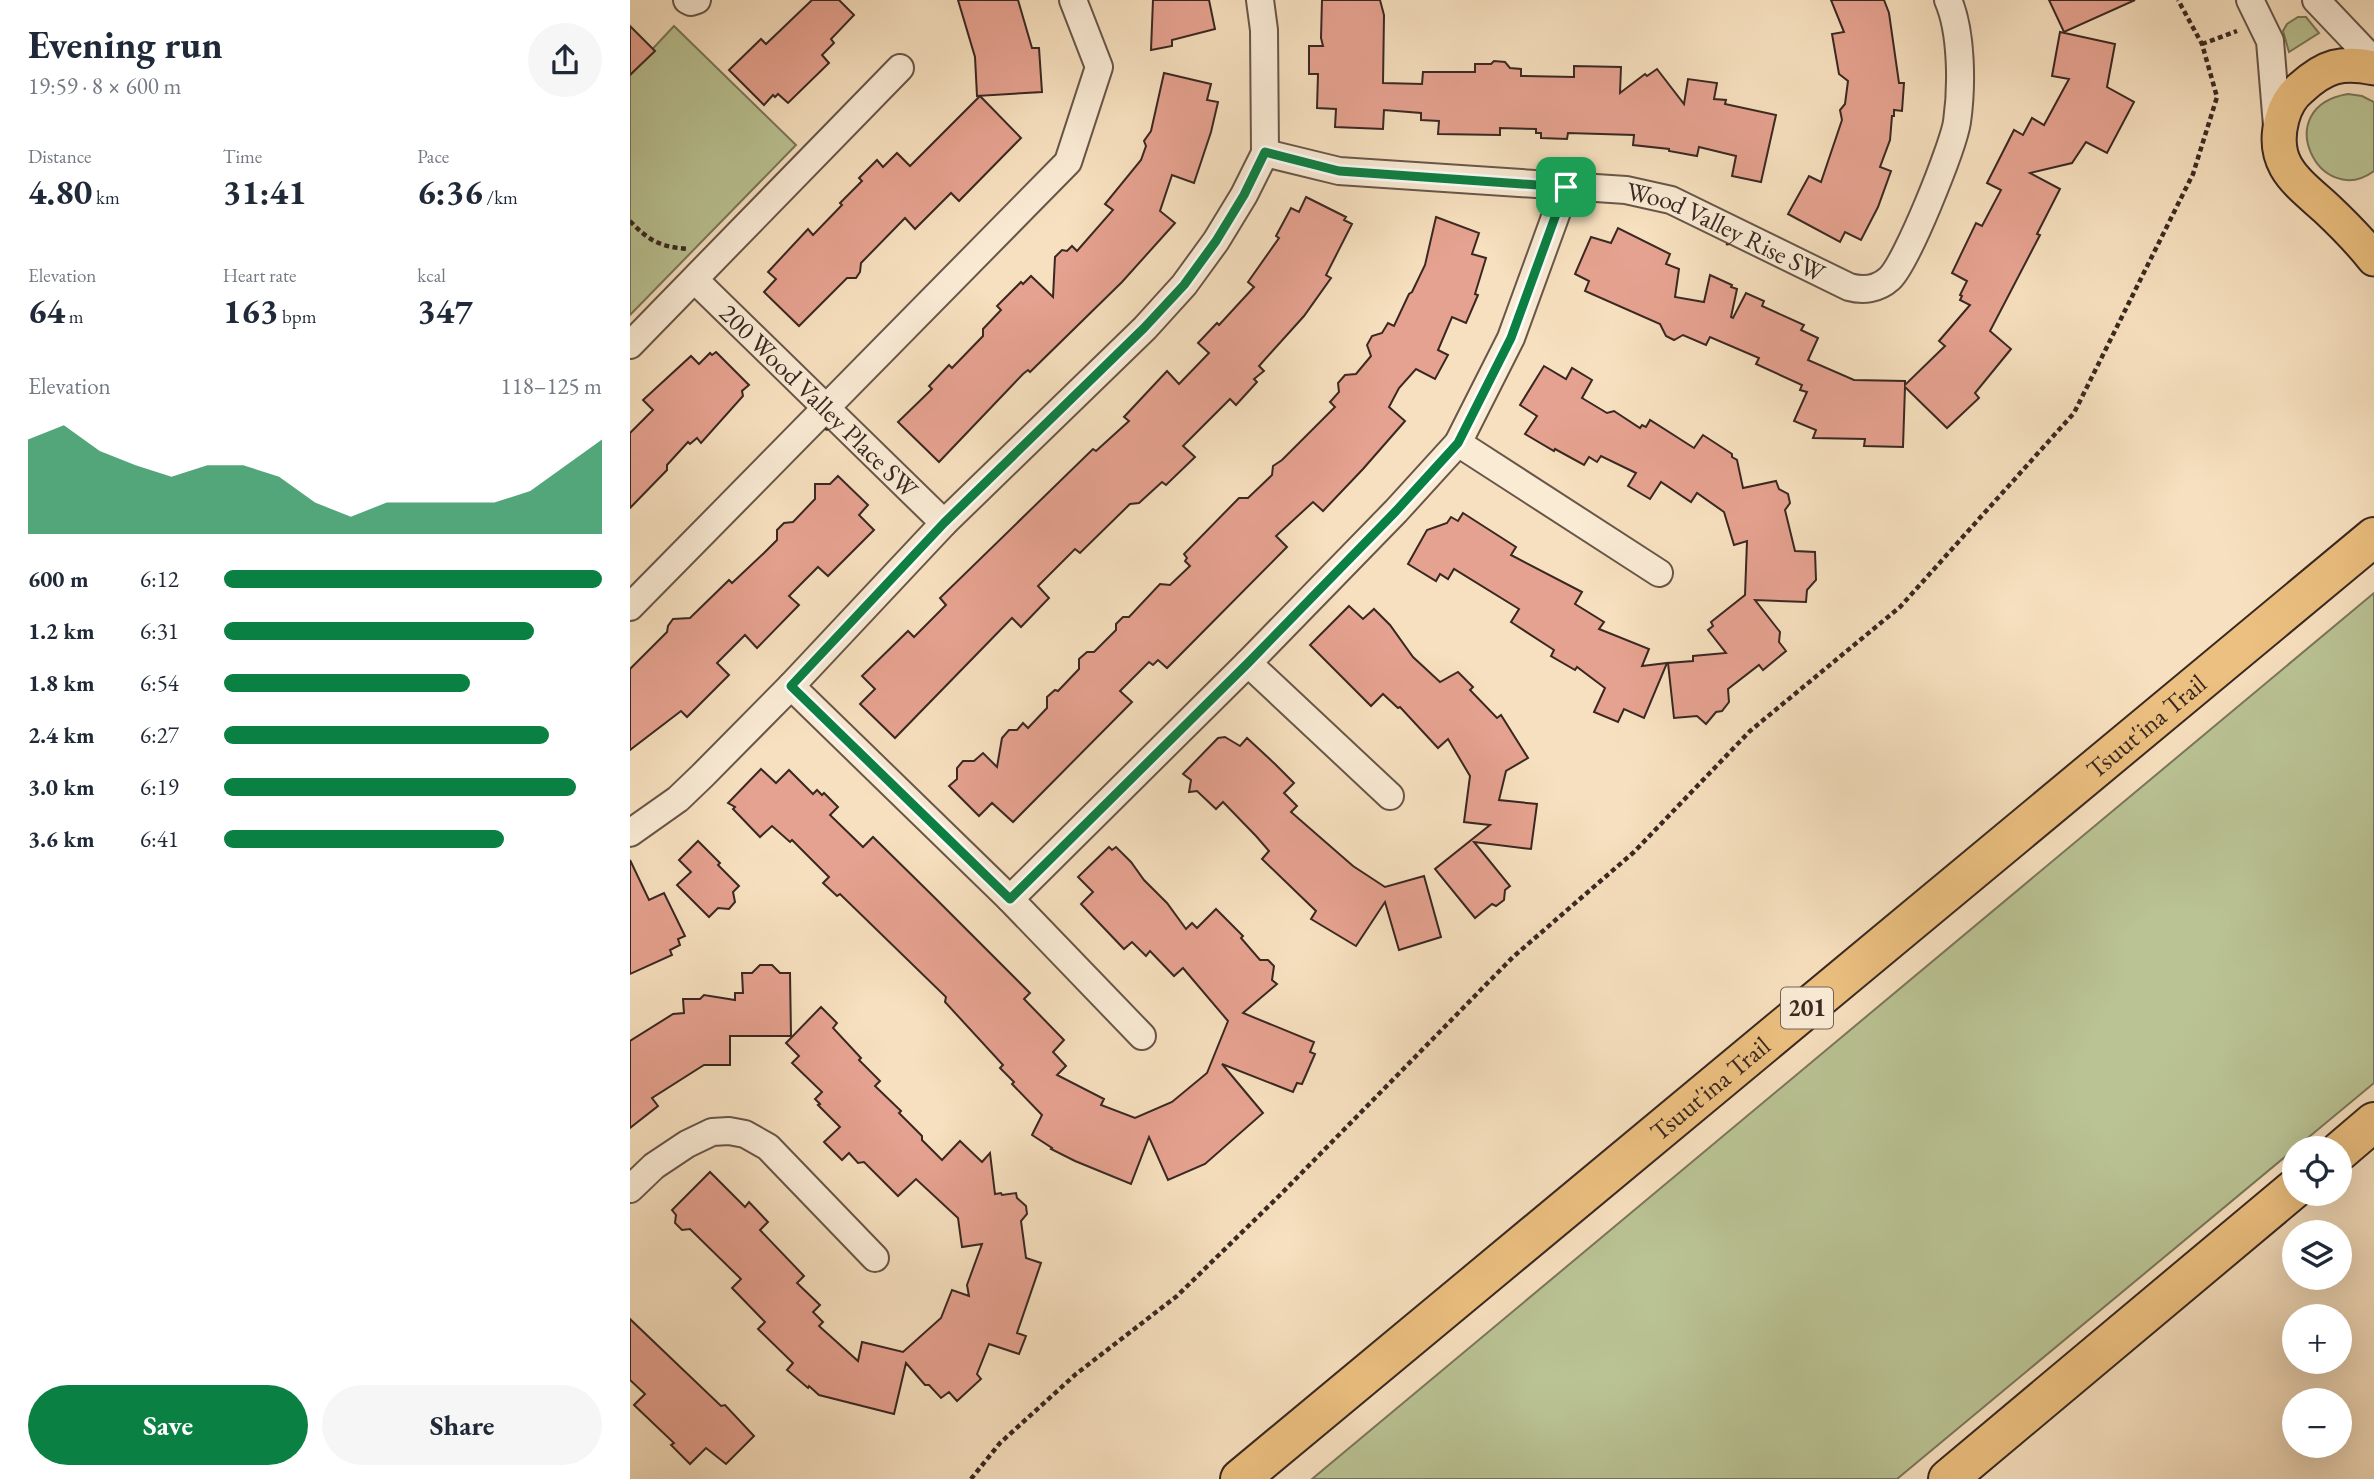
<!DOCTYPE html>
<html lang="en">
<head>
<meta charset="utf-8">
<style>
	:root { --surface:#fff; --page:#f6f6f7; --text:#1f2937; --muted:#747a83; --accent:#0b8043 }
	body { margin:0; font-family:"EB Garamond",serif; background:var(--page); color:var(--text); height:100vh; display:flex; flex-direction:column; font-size:26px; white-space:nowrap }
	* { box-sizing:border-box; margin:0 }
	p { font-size:23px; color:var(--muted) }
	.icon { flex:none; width:38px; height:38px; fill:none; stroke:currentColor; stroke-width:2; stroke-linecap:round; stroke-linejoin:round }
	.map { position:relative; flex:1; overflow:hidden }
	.panel { display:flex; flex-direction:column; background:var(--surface); width:630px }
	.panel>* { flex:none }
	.tools { position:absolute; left:1652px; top:1136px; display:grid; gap:14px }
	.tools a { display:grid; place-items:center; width:70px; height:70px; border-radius:50%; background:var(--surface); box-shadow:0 7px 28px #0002; font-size:35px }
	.pin { position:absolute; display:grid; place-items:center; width:60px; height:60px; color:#fff; margin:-30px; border-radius:14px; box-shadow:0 4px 10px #0006 }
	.round { display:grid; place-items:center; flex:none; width:74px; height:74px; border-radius:37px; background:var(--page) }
	.head { display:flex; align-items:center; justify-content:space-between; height:119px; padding:0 28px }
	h1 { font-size:38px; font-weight:700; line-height:52px }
	.figures { display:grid; grid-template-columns:repeat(3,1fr); gap:10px; height:119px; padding:7px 28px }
	.figures div { display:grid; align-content:center }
	.figures b { font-size:35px; font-weight:700 }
	.figures small { font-size:19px; font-weight:400 }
	.figures p { font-size:19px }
	.chart { height:196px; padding:14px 28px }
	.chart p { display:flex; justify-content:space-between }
	.chart svg { width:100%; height:126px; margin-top:7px; fill:var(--accent); opacity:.7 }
	.primary-button { display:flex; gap:14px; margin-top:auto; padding:14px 28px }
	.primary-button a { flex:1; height:80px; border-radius:42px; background:var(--accent); color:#fff; font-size:28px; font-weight:700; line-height:80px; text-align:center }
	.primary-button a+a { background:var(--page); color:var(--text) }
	ul { padding:0 28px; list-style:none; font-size:23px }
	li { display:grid; grid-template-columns:112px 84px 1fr; align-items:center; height:52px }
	li i { height:18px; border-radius:9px; background:var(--accent) }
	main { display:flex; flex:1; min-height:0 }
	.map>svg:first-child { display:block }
	.green { fill:#bac394; stroke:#7a765b; stroke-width:2 }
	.building { fill:#e6a290; stroke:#392822; stroke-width:2 }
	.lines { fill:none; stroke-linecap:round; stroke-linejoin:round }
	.minor-casing { stroke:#685649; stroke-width:30 }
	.major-casing { stroke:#392822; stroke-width:37 }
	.highway-casing { stroke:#392822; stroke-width:42 }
	.path { stroke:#392822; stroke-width:4.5; stroke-dasharray:5 3.5; stroke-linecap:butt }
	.minor { stroke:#faebd5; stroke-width:26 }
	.major { stroke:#ecc080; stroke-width:33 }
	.highway { stroke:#ecc080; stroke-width:38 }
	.route-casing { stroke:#fff; stroke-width:14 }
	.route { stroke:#0b8043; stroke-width:9 }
	.labels { text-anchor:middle; stroke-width:5; stroke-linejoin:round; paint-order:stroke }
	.shield { fill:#faebd5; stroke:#736258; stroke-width:2 }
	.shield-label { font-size:24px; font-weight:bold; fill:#392822 }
	.street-label { font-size:26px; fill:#392822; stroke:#faebd5 }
</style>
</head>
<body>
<main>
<section class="panel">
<div class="head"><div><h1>Evening run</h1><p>19:59 · 8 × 600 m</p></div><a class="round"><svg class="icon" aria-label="share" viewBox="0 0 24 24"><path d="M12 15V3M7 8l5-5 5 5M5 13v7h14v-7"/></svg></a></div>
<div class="figures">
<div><p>Distance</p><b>4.80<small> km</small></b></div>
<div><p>Time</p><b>31:41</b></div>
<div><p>Pace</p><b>6:36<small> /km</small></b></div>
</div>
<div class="figures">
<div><p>Elevation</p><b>64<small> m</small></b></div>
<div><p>Heart rate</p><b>163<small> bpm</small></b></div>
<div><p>kcal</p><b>347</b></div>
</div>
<div class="chart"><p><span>Elevation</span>118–125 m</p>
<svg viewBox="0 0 160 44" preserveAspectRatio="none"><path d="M0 44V11L10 6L20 15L30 20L40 24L50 20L60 20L70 24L80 33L90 38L100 33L110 33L120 33L130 33L140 29L150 20L160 11V44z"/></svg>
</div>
<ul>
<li><b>600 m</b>6:12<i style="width:100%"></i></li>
<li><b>1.2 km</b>6:31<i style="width:82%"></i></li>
<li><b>1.8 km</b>6:54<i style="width:65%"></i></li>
<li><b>2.4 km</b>6:27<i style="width:86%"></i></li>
<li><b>3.0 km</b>6:19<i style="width:93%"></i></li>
<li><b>3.6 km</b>6:41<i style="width:74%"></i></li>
</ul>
<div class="primary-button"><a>Save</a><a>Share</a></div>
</section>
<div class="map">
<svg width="1744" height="1479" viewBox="0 0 1744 1479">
	<rect width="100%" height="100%" fill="#f7e0bf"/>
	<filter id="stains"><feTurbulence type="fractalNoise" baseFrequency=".00286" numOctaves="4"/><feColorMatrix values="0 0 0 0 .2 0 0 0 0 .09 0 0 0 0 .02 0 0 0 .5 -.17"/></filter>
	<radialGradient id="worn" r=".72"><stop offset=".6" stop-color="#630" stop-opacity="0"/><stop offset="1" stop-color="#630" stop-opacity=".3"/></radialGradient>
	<!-- green -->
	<g class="green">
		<path d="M1668,17h8l13,16 -30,19 -6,-21 4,-7z"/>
		<path d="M44,26l122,119 -166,170v-242z"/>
		<path d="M1718,94l14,2 12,6v69c-54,40 -106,-64 -26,-77z"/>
		<path d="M1744,593v490l-477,396h-585z"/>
	</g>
	<!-- building -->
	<g class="building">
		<path d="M182,0h27l15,15 -23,24 3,4 -12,12 7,8 -41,40 -10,-9 -3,3 -2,-2 -9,10 -35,-35 32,-31 5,5z"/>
		<path d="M328,0h60l14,48h7l3,44 -65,4 -2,-39z"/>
		<path d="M523,0h56l6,29 -43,11v6l-21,4z"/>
		<path d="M692,0h58l4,15 -1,68 39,1 1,-12h52v-8h16l3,-3 11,1 5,6 11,1v7l53,1v-11l47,1 -1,26 25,-19 2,2 10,-7 27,35 4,-25 29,4 -3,16 12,1 -1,4 51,11 -15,67 -29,-6 4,-20 -37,-9 -2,9 -28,-5v-2l-36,-4 1,-10 -66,-2 -1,6 -26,-1v-5h-5v-4l-36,-1v7l-62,-1 1,-13 -18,-1v-7l-37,-3 -1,19 -48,-2 1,-18 -19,-1 1,-34h-9v-28h14l-2,-8z"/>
		<path d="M1201,0h53l5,13 10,70h5l-2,28 -8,-1v6h-2l-2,24 -10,27 11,4 -13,36 -17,33 -16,-8 -5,10 -52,-28 21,-38 12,6 21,-62 -2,-10 5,-6 3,-23 -9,-7 -7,-40 12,-2z"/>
		<path d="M1419,0h86l-71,32z"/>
		<path d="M0,26l25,25 -25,24z"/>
		<path d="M1430,32l55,12 -8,43 27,15 -27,51 -21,-11 -14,21 -42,10 30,16 -23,45 3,1 -50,96 21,18 -36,44 4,5 -32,30 -42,-41 -2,60 -39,-1 1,-7 -52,-1 3,-8 -22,-9 13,-29 -7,-2 2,-5 -46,-21 3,-6 -49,-21 -4,8 -23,-10 -9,5 -8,-4 -6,-12 -75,-33 4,-10 -14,-7 16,-37 20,6 7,-15 52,26 -4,10 13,5 -4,28 29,5 6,-27 22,10 -1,2 6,2 -6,28 2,1 13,-25 18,8 -2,5 42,19 -3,5 17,8 -10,22 46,20 51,1v4l40,-39 -6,-5 31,-36 -10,-5 2,-4 -2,-1 7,-14 -15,-8 24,-50 6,3 19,-36 -14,-7 27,-53 9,5 9,-17 12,7 25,-46 -17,-3z"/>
		<path d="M534,73l47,11 -4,16 11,2 -7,30 -17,51 -22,-8 -12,36 15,12 -53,59 -92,90 -2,-2 -5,4 -84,88 -41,-40 34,-33 -3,-3 20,-21 3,3 31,-32v-7l18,-19 -4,-4 24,-24 2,2 8,-8 22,21 2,-40 7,-7 5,1 5,-5 5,5 36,-41 -8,-6 36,-44 5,-14 -2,-5 7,-10z"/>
		<path d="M350,96l41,42 -62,63 -8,-8 -36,36 -10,-11 -44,45 -1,9 -4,6h-9l-48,48 -35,-34 12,-13 -8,-7 40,-43 5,6 29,-30 -2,-2 22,-22 -3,-3 18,-18 6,7 14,-14 13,13z"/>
		<path d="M676,197l40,20 -2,3 8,4 -26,51 5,3 -27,38 -45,50 5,5 -10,8 3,3 -21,23 -6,-6 -47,47 12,11 -29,28 -4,-3 -23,21 -9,1 -50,49 -5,-4 -37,37 11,12 -28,29 -9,-9 -117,120 -35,-34 15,-15 -13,-13 46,-45 6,6 32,-32 -6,-7 153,-149 3,2 33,-30 -5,-4 43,-46 12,13 30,-31 -11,-10 19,-20 2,2 35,-38 -6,-5 31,-44 -3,-2 15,-28 8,4z"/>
		<path d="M806,217l43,16 -7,21 14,4 -11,36 3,1 -12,28 -14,-6 -14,33 10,5 -13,24 -19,-10 -17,19 -10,19 16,14 -42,48 -40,42 -10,-9 -37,34 11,11 -120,121 -9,-8 -5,5 -4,-3 -29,29 12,11 -119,120 -21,-19 -13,13 -30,-30 8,-7v-11l6,-7h11l9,-8 14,14 5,-29 7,-8h8l6,-7 5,5 19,-20v-11l8,-7 3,1 21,-22v-10l8,-7h7l22,-22v-6l7,-7h6l31,-33 10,1 20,-19 -5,-5 2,-3 -3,-4 55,-56h9l24,-23 1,-9 9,-6 53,-53 -5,-5 9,-10 -1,-9 7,-8 11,-1 15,-18 -4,-11 5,-9 10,-3 6,-10 6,3 15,-32 3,-2 13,-27z"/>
		<path d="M86,352l33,33 -7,6 1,5 -42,47 -4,-5 -7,6 -2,-2 -21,23v5l-37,38v-75l23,-23 -10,-10 48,-44 8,8 11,-11 2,2z"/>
		<path d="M914,366l22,13 6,-11 20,12 -10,18 25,15 7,-2 26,17 2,-3 4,2 4,-7 44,28 9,-13 29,19v3l5,3 6,28 33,-7 3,8 9,5 2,9 -5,7 10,41 20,1 1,28 -9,10 -1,12 -51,-2 25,32 -1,10 7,9 -23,19 -4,-5 -31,24 1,13 -7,9 -6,1 -10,12 -9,-8 -23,2 -6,-55 25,-2v-5l33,-3 -18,-23 5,-4 -2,-4 34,-27 2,-54 -13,4 -10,-33 -27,-19 -6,9 -30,-20 -11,17 -22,-13 8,-13 -35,-17 -4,6 -8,-5 -5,8 -29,-16 -1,2 -29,-17 12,-18 -17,-11z"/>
		<path d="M208,476l30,29 -9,10 15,15 -46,46 -10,-9 -29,29 10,9 -42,43 -12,-13 -28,28 12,12 -42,42 -6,-6 -51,39v-81l37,-37 1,-6 5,-7 17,-1 39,-38 3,3 32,-30 13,-13v-10l7,-7 9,-1 22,-23v-15h15z"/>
		<path d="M833,513l53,34 -5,8 71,37 -7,12 29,18 -5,7 50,20 -7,17 25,-3 -23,55 -20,-9 -6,13 -24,-10 11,-24 -28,-21 -2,3 -24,-14 3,-6 -43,-28 8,-13 -65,-40 -6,10 -8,-5 -4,7 -28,-17 19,-34 20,-7 4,-6 7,4z"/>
		<path d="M719,606l14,13 11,-10 16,16 23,32 27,25 18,-10 15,15 -3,3 27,28 4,-3 27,43 -22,13 -7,29 38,4 -6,45 -57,-7 36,44 -5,4 -1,10 -8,6 -4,-2 -17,14 -40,-49 55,-44 -26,-3 6,-46 -22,-37 -10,9 -38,-41 -2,1 -15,-14 -12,12 -61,-61z"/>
		<path d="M595,737l15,9 7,-8 28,26 19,19 -10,10 13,13 -6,6 62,54 32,21 39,-11 17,61 -42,13 -14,-48 -29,44 -45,-27 5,-8 -54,-52 7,-8 -13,-15 -33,-34 -7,7 -19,-18 -8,1 2,-12 -8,-6 35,-36z"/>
		<path d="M131,769l15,14 13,-13 24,24 4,-4 5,5 2,-2 14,14 -8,8 33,32 10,-10 62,61 95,95 -6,6 40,41 -11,12 13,14 -9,9 47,24 -3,6 34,13 37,-16 35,-29 21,-52 -45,-53 -9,8 -24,-25 -4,5 -14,-14 -8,7 -43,-45 12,-12 -15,-15 31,-30 3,3 4,-3 15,15 13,18 23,23 19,26 6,-6 5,5 19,-19 27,27 -2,2 19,22h8l6,6 -2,14 5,4 -34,29 71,29 -4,10 5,2 -13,30 -5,-1 -4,9 -71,-28 41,49 -58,51 -37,16 -19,-43 -18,47 -56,-23 -24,-12 1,-1 -20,-13 10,-20 -30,-31 2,-2 -14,-14 3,-3 -58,-63 1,-5 -106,-103 -3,2 -14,-13 6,-6 -37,-37 -2,2 -18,-16 -12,11 -27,-28 2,-2 -7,-4z"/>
		<path d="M68,841l22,22 -2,2 21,21 -6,6 2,10 -6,7 -11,-1 -9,9 -32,-32 14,-13 -12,-12z"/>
		<path d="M0,860l19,40 15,-7 21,43 -7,3 2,6 -10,5 2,5 -42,19z"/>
		<path d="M130,965h12l8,8h10l1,63h-61v29h-26l-52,33 6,8 -28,22v-87l43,-27 11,-1 -1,-14h17l4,-4 31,5v-7h8l-1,-20h10z"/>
		<path d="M191,1007l16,16 -4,5 28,30 -2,2 21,21 -5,5 26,25 -2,2 23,23v4l20,20 18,-19 22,21 8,-9 5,41 6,-1 1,2 14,-2 1,5 9,8 1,8 -6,7 5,37 15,5 -24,70 9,3 -7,18 -30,-10 -12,30 4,5 -24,22 -8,-9 -8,6 -12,-13h-4l-19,-22 -12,51 -75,-19 -10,-9 -1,2 -21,-18 6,-7 -35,-34 7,-7 -33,-34 9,-9 -51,-50 -8,1 -7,-7 1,-8 -4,-5 38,-38 35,35 4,-5 19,20 -8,8 44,46 -7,7 23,22 -7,7 10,10 -4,4 39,35 4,-19 41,10 38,-34 11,-28 17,6 -2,-11 15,-41 -20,3 -4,-29 -42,-39 -18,17 -34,-34 -6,1 -9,-10 -7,7 -18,-18 16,-15 -22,-22 2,-1 -5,-5 7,-7 -30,-29 7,-7 -13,-13z"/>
		<path d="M0,1319l91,87 4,-1 29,31 -28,28 -20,-16 -16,16 -19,-19 3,-2 -40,-38 11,-11 -15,-14z"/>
	</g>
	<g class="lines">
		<!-- minor casing -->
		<g class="minor-casing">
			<g id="minor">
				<path d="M57,0l4,2 6,-2"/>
				<path d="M1620,0l20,41 7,85"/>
				<path d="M1686,0l58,61"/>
				<path id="s1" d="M635,153l74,18 287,19 45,10 178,87c14,4 29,2 40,-8 17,-14 64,-132 68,-157 5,-35 5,-90 -9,-122"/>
				<path id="s2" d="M65,280l249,243"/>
				<path d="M0,345l270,-277"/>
				<path d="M828,443l201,130"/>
				<path d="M0,607l438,-445 31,-95 -26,-67"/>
				<path d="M618,663l142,133"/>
				<path d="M161,686l219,213 238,-236 148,-152 62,-68 53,-105 55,-151"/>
				<path d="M0,833l48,-34 24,-23 89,-90 153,-163 201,-195 39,-43 32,-44 28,-46 21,-42 -1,-123 -4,-30"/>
				<path d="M380,899l132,137"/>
				<path d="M0,1189l24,-23 33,-22 25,-12 17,-1 16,3 23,13 107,111"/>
			</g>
		</g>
		<!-- major casing -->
		<g class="major-casing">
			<path id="major" d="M1744,68c-32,-7 -49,-2 -73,20 -10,8 -16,19 -19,31 -12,45 14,62 44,89 17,16 33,32 48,51"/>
		</g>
		<!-- highway casing -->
		<g class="highway-casing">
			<g id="highway">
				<path d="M1710,1151l34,-29"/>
				<path id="s3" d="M610,1479l1134,-942"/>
				<path d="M1318,1479l346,-290"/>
			</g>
		</g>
		<!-- path -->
		<g class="path">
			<path d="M1572,44l35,-13"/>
			<path d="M0,221c19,20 30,26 59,28"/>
			<path d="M341,1479l29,-36 76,-69 101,-78 102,-100 234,-239 121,-105 116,-121 150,-124 174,-194 119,-239 24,-77 -15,-53 -24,-44"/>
		</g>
		<!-- minor -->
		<use href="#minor" class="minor"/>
		<!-- major -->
		<use href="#major" class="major"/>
		<!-- highway -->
		<use href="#highway" class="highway"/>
	</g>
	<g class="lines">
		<!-- route casing -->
		<g class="route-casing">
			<path id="route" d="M635,152l74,19 227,16 -55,151 -53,105 -62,68 -148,152 -238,236 -219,-213 153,-163 200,-195 40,-43 32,-44 28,-46z"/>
		</g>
		<!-- route -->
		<use href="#route" class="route"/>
	</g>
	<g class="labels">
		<!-- shield labels -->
		<rect class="shield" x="1151" y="987.5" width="52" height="41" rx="5"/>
		<g class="shield-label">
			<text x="1177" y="1016">201</text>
		</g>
		<!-- street labels -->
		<g class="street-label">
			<text dy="9" stroke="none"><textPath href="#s1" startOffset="472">Wood Valley Rise SW</textPath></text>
			<text dy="9" stroke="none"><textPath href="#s2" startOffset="173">200 Wood Valley Place SW</textPath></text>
			<text dy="9" stroke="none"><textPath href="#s3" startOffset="1178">Tsuut'ina Trail</textPath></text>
			<text dy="9" stroke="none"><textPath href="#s3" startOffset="611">Tsuut'ina Trail</textPath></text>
		</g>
	</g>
	<rect width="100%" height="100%" filter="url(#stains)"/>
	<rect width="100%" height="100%" fill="url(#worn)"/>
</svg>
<div class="tools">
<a><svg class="icon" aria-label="locate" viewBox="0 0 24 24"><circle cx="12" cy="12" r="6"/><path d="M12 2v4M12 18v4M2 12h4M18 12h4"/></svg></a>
<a><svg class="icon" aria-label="layers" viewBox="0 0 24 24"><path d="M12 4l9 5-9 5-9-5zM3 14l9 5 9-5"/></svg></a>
<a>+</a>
<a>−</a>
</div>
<div class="pin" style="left:936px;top:187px;background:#1e9e55"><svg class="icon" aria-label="arrive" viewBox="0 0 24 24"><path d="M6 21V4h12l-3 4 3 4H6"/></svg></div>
</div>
</main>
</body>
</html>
